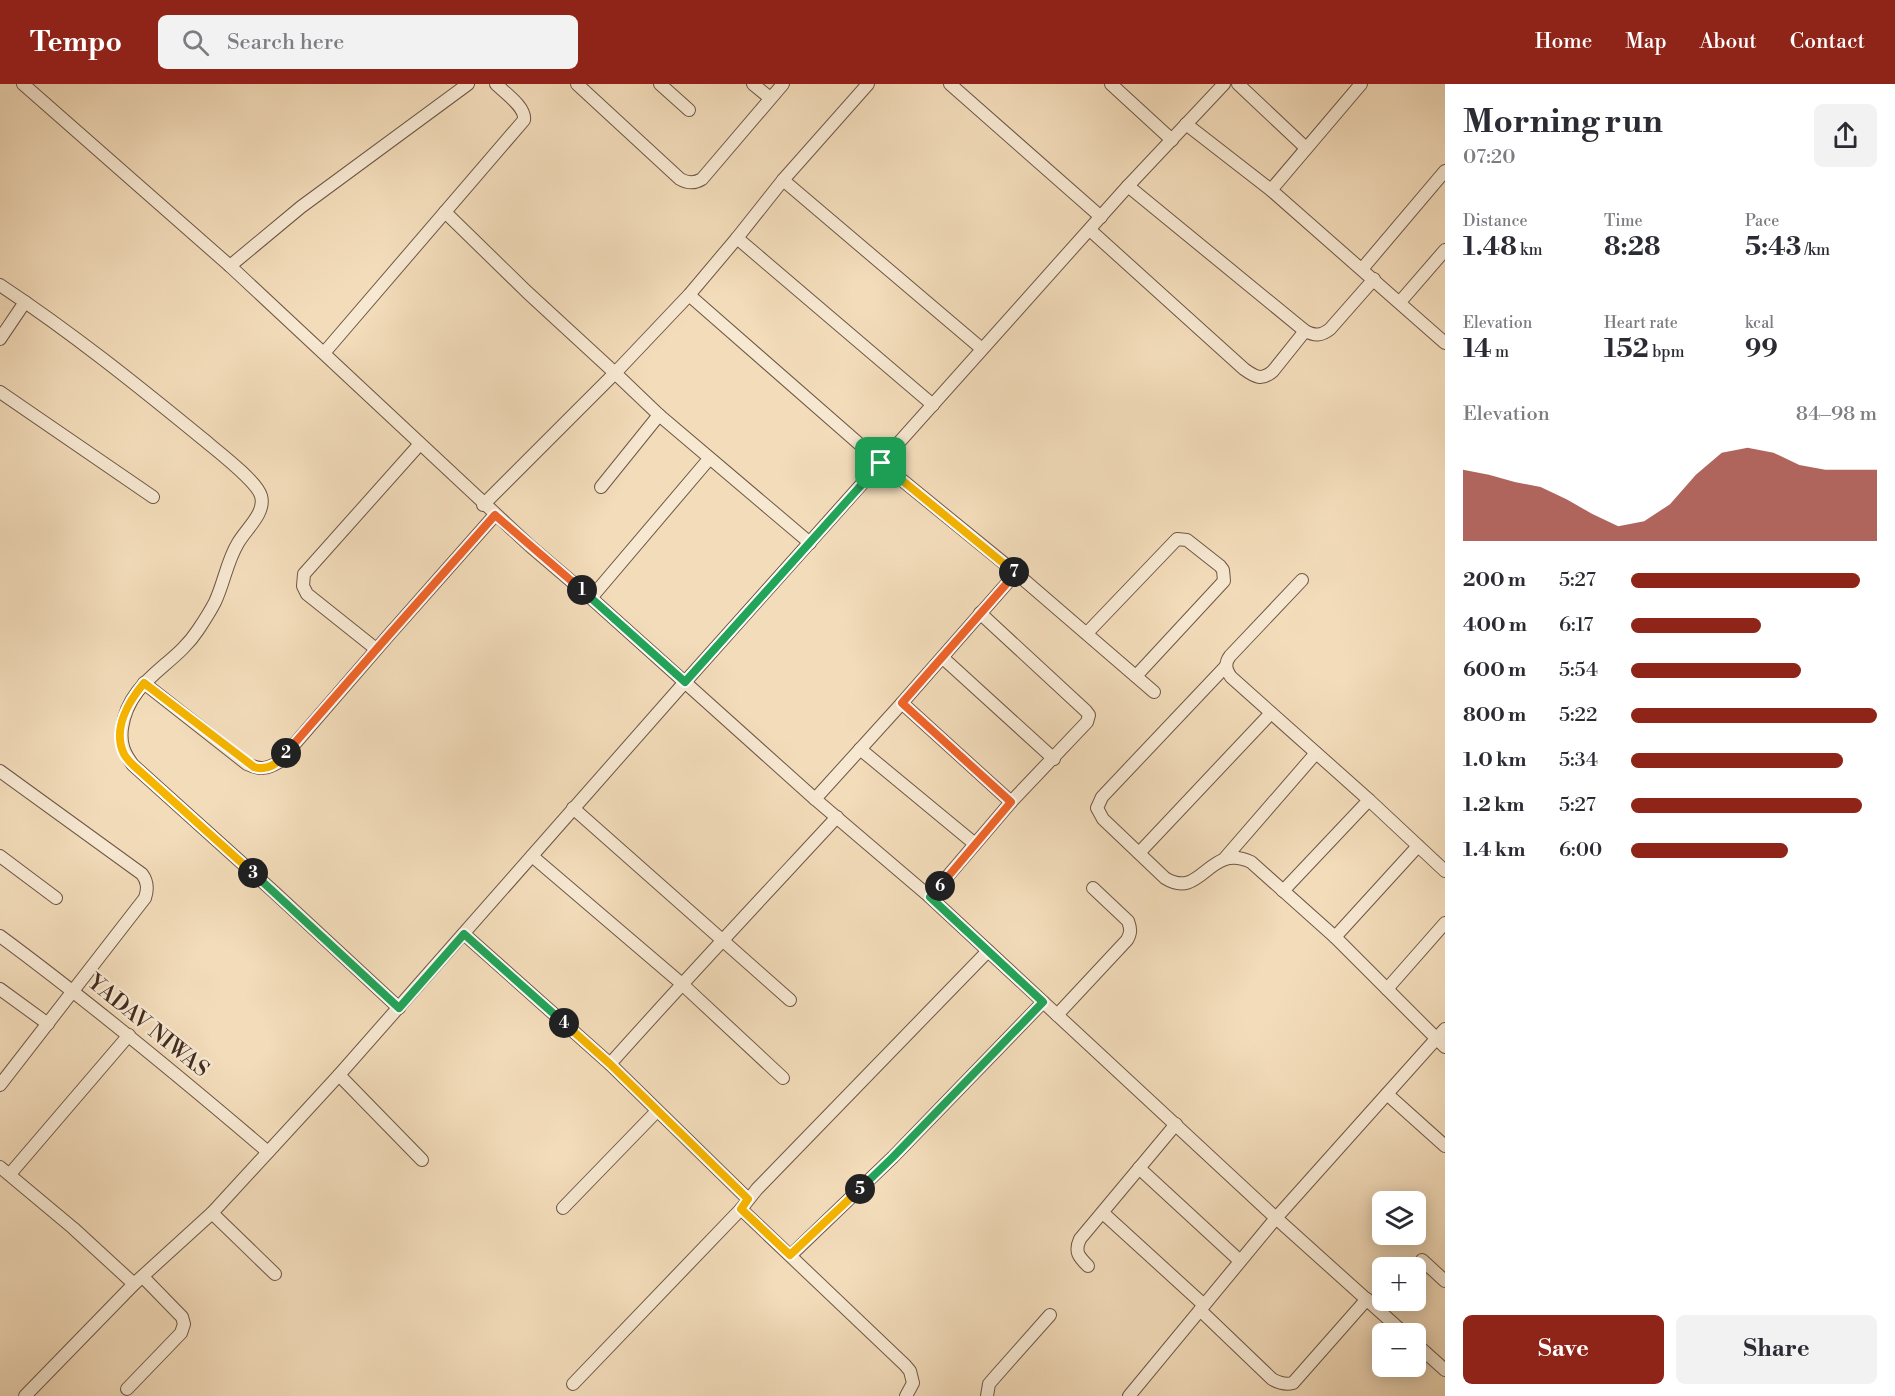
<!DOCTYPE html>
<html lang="en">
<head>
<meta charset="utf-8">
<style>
	:root { --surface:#fff; --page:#f2f2f3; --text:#2b2b33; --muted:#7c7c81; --accent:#8f2418 }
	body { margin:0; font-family:"Libre Bodoni",serif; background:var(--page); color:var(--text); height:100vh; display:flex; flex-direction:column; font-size:22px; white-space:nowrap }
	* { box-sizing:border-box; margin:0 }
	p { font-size:20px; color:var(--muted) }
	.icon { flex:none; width:33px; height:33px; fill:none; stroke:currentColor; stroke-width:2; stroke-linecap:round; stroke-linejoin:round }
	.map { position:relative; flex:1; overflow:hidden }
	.side { display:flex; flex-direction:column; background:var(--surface); width:450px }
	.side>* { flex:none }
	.buttons { position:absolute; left:1372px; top:1107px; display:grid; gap:12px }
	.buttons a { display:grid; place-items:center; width:54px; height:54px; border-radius:9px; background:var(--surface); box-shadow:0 3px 15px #0003; font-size:30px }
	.pin { position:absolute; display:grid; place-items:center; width:51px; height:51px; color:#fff; margin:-26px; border-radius:12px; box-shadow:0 3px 9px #0006 }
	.km { position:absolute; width:30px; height:30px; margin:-15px; border-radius:50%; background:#222; color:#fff; font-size:16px; line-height:30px; text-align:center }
	.round { display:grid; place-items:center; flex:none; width:63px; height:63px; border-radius:9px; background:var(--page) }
	.headline { display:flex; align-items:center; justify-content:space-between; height:102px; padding:0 18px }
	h1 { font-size:33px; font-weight:700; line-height:45px }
	.stats { display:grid; grid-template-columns:repeat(3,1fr); gap:9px; height:102px; padding:6px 18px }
	.stats div { display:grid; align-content:center }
	.stats b { font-size:26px; font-weight:700 }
	.stats small { font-size:16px; font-weight:400 }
	.stats p { font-size:16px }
	.chart { height:168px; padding:12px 18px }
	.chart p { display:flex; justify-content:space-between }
	.chart svg { width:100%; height:108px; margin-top:6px; fill:var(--accent); opacity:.7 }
	.primary-button { display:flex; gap:12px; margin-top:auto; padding:12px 18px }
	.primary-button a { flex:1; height:69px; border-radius:9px; background:var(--accent); color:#fff; font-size:24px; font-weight:700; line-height:69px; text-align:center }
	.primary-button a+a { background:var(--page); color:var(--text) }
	ul { padding:0 18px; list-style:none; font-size:20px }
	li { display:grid; grid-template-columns:96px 72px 1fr; align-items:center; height:45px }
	li i { height:15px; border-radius:8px; background:var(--accent) }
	header { display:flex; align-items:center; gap:36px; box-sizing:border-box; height:84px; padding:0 30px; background:var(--accent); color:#fff }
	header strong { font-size:28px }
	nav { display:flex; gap:33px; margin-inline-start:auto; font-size:21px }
	.search { width:420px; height:54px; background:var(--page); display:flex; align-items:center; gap:15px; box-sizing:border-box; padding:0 21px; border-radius:9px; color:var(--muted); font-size:22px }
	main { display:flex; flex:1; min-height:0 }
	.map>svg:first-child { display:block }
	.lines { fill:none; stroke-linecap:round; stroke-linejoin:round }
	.minor-casing { stroke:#6e5746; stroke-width:14 }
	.minor { stroke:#f7e8d2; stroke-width:12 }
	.split-1-casing { stroke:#fff; stroke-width:12 }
	.split-2-casing { stroke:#fff; stroke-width:12 }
	.split-3-casing { stroke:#fff; stroke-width:12 }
	.split-4-casing { stroke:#fff; stroke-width:12 }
	.split-5-casing { stroke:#fff; stroke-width:12 }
	.split-6-casing { stroke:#fff; stroke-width:12 }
	.split-7-casing { stroke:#fff; stroke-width:12 }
	.split-8-casing { stroke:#fff; stroke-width:12 }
	.split-1 { stroke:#22a559; stroke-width:8 }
	.split-2 { stroke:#f0652b; stroke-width:8 }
	.split-3 { stroke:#f5b400; stroke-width:8 }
	.split-4 { stroke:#22a559; stroke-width:8 }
	.split-5 { stroke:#f5b400; stroke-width:8 }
	.split-6 { stroke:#22a559; stroke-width:8 }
	.split-7 { stroke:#f0652b; stroke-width:8 }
	.split-8 { stroke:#f5b400; stroke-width:8 }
	.labels { text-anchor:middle; stroke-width:5; stroke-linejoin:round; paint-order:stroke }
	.street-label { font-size:22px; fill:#422b1f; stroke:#f7e8d2 }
</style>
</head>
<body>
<header>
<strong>Tempo</strong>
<div class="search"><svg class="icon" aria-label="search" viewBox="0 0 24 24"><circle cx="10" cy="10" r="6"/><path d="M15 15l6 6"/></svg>Search here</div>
<nav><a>Home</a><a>Map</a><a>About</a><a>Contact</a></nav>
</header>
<main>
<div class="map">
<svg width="1445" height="1312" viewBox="0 0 1445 1312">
	<rect width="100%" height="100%" fill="#f3dcba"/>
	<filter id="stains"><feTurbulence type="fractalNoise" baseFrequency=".00333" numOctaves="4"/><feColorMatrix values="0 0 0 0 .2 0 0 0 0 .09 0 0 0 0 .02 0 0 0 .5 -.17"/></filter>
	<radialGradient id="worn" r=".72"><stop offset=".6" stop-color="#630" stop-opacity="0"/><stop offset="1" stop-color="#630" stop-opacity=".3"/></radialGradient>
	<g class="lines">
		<!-- minor casing -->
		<g class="minor-casing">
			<g id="minor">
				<path d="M23,0l207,182 300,280 61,52 224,201 115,98 346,321 129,116"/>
				<path d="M577,0l103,95c7,4 14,5 22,0l81,-95"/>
				<path d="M660,0l29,26"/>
				<path d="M753,0l17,14"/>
				<path d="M950,0l151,133"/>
				<path d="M1111,0l61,56"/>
				<path d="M1238,0l68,64"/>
				<path d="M1186,40l85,66 174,153"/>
				<path d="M783,96l199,169"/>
				<path d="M1128,102l177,145c10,5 16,5 25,-2l44,-50"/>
				<path d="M1271,106l90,-106"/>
				<path d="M445,128l82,80 88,81 44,42 151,128"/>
				<path d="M1090,146l154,139c11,8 18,12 29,2l32,-40"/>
				<path d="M737,154l196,167"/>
				<path d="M230,182l71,-59 167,-123"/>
				<path d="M1362,185l83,-98"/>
				<path d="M0,201c71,47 137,100 203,154 13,11 54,42 58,57 5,17 -15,33 -23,47 -11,18 -14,40 -23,59 -5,10 -11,19 -17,28 -24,37 -69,49 -76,98 -2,16 2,25 11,37l141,127 125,116"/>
				<path d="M689,211l192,168 135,110 138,119"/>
				<path d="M1400,218l45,-52"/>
				<path d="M0,255l25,-37"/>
				<path d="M324,269l200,-233c2,-13 -19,-27 -28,-36"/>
				<path d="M0,308l153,105"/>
				<path d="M601,403l58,-72"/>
				<path d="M483,421l132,-132 74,-78 48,-57 46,-58 85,-96"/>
				<path d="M1302,496l-72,76c-6,8 -4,14 1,21l138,123 76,71"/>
				<path d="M591,514l118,-139"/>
				<path d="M1087,549l90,-94 10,1 33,26 3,4 1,11 -88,95"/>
				<path d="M376,565l-69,-55 -4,-8 1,-12 115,-129"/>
				<path d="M943,574l111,101"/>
				<path d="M1226,582l-124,131 -5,11 6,11 62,59c37,23 43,-36 86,-16l84,75 110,110"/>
				<path d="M144,599l103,81c13,6 20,5 32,-2l109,-126 107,-121"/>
				<path d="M902,619l109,99"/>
				<path d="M860,665l115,95"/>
				<path d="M0,687l142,103c6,8 6,15 3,24l-145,187"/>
				<path d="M815,715l87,-96 114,-130"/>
				<path d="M573,724l217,192"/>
				<path d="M1139,769l132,-140"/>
				<path d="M0,772l56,42"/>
				<path d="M532,772l150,128 101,94"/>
				<path d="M1225,774l91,-105"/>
				<path d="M1283,807l86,-91"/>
				<path d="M930,813l81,-95 76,-80 2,-7 -3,-4 -106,-98"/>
				<path d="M464,850l146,130 138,135"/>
				<path d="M0,852c92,68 180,141 268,216"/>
				<path d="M1335,853l83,-91"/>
				<path d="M0,905l48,35"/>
				<path d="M1387,905l58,-66"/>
				<path d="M1057,931l70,-75c4,-7 4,-11 1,-19l-35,-33"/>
				<path d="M610,980c74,-83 151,-165 227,-247"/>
				<path d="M339,991l83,85"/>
				<path d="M1387,1010l58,52"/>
				<path d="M0,1083l73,61 61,56"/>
				<path d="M1139,1084l101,93"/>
				<path d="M10,1090l119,-139"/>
				<path d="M563,1124l94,-97"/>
				<path d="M741,1125l164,156 5,6 3,12 -7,13"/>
				<path d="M212,1129l63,61"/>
				<path d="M1103,1129l101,92"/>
				<path d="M791,1171l102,-98 150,-155"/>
				<path d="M1422,1176l23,21"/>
				<path d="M1088,1182c-9,-9 -14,-14 -8,-27l96,-115"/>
				<path d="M1200,1226l72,69c7,4 13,6 21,4l74,-84"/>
				<path d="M1416,1260l29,26"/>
				<path d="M573,1300l168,-175 16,-20 231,-238"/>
				<path d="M127,1305l54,-56 3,-9 -2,-7 -39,-40"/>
				<path d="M25,1312l109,-112 78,-71 127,-138 346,-393 443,-496 96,-102"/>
				<path d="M987,1312l2,-12 6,-7 55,-62"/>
				<path d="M1129,1312l147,-178 169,-189"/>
			</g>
		</g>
		<!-- minor -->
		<use href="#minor" class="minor"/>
	</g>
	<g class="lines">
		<!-- split-1 casing -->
		<g class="split-1-casing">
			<path id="split-1" d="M582,506l103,92 196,-219"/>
		</g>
		<!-- split-2 casing -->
		<g class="split-2-casing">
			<path id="split-2" d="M286,669l102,-117 107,-121 87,75"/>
		</g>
		<!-- split-3 casing -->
		<g class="split-3-casing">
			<path id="split-3" d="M253,789l-120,-108c-3,-3 -7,-7 -9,-11 -12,-25 5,-53 20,-71l110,84c14,4 23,-3 32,-14"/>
		</g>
		<!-- split-4 casing -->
		<g class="split-4-casing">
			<path id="split-4" d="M253,789l146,135 65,-74 100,89"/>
		</g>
		<!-- split-5 casing -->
		<g class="split-5-casing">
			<path id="split-5" d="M564,939l46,41 138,135 -7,10 49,46 70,-66"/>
		</g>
		<!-- split-6 casing -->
		<g class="split-6-casing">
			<path id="split-6" d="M860,1105l33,-32 150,-155 -113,-105 10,-11"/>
		</g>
		<!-- split-7 casing -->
		<g class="split-7-casing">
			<path id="split-7" d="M940,802l71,-84 -109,-99 114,-130 -2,-1"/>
		</g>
		<!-- split-8 casing -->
		<g class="split-8-casing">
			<path id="split-8" d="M881,379l133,109"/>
		</g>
		<!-- split-1 -->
		<use href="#split-1" class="split-1"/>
		<!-- split-2 -->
		<use href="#split-2" class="split-2"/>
		<!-- split-3 -->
		<use href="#split-3" class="split-3"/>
		<!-- split-4 -->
		<use href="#split-4" class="split-4"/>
		<!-- split-5 -->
		<use href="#split-5" class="split-5"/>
		<!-- split-6 -->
		<use href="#split-6" class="split-6"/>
		<!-- split-7 -->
		<use href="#split-7" class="split-7"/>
		<!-- split-8 -->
		<use href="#split-8" class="split-8"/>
	</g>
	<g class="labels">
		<!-- street labels -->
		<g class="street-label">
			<text transform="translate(149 941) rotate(39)" y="8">YADAV NIWAS</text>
		</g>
	</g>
	<rect width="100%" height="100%" filter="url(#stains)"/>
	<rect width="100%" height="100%" fill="url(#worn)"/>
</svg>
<div class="buttons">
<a><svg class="icon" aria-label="layers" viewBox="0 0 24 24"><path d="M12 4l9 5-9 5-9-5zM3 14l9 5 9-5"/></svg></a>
<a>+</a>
<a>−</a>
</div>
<div class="pin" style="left:881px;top:379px;background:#1e9e55"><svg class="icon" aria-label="arrive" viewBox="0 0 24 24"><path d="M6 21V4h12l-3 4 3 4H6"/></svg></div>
<b class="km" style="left:582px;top:506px">1</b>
<b class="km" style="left:286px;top:669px">2</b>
<b class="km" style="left:253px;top:789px">3</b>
<b class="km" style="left:564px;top:939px">4</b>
<b class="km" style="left:860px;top:1105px">5</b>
<b class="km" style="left:940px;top:802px">6</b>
<b class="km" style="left:1014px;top:488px">7</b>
</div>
<section class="side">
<div class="headline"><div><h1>Morning run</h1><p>07:20</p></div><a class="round"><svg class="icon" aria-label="share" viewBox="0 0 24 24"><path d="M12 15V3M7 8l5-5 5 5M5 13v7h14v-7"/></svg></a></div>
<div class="stats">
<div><p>Distance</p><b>1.48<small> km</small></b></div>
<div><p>Time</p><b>8:28</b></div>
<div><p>Pace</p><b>5:43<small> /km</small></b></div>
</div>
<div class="stats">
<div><p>Elevation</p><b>14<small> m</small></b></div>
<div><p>Heart rate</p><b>152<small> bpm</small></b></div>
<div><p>kcal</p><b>99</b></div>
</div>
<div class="chart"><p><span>Elevation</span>84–98 m</p>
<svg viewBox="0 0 160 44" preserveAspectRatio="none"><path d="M0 44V15L10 17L20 20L30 22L40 27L50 33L60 38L70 36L80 29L90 17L100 8L110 6L120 8L130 13L140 15L150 15L160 15V44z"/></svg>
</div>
<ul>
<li><b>200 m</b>5:27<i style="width:93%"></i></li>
<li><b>400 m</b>6:17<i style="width:53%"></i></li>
<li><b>600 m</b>5:54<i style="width:69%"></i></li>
<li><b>800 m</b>5:22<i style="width:100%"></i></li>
<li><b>1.0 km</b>5:34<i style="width:86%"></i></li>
<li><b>1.2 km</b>5:27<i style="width:94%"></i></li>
<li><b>1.4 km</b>6:00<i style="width:64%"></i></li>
</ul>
<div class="primary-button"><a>Save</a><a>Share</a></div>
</section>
</main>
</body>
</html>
